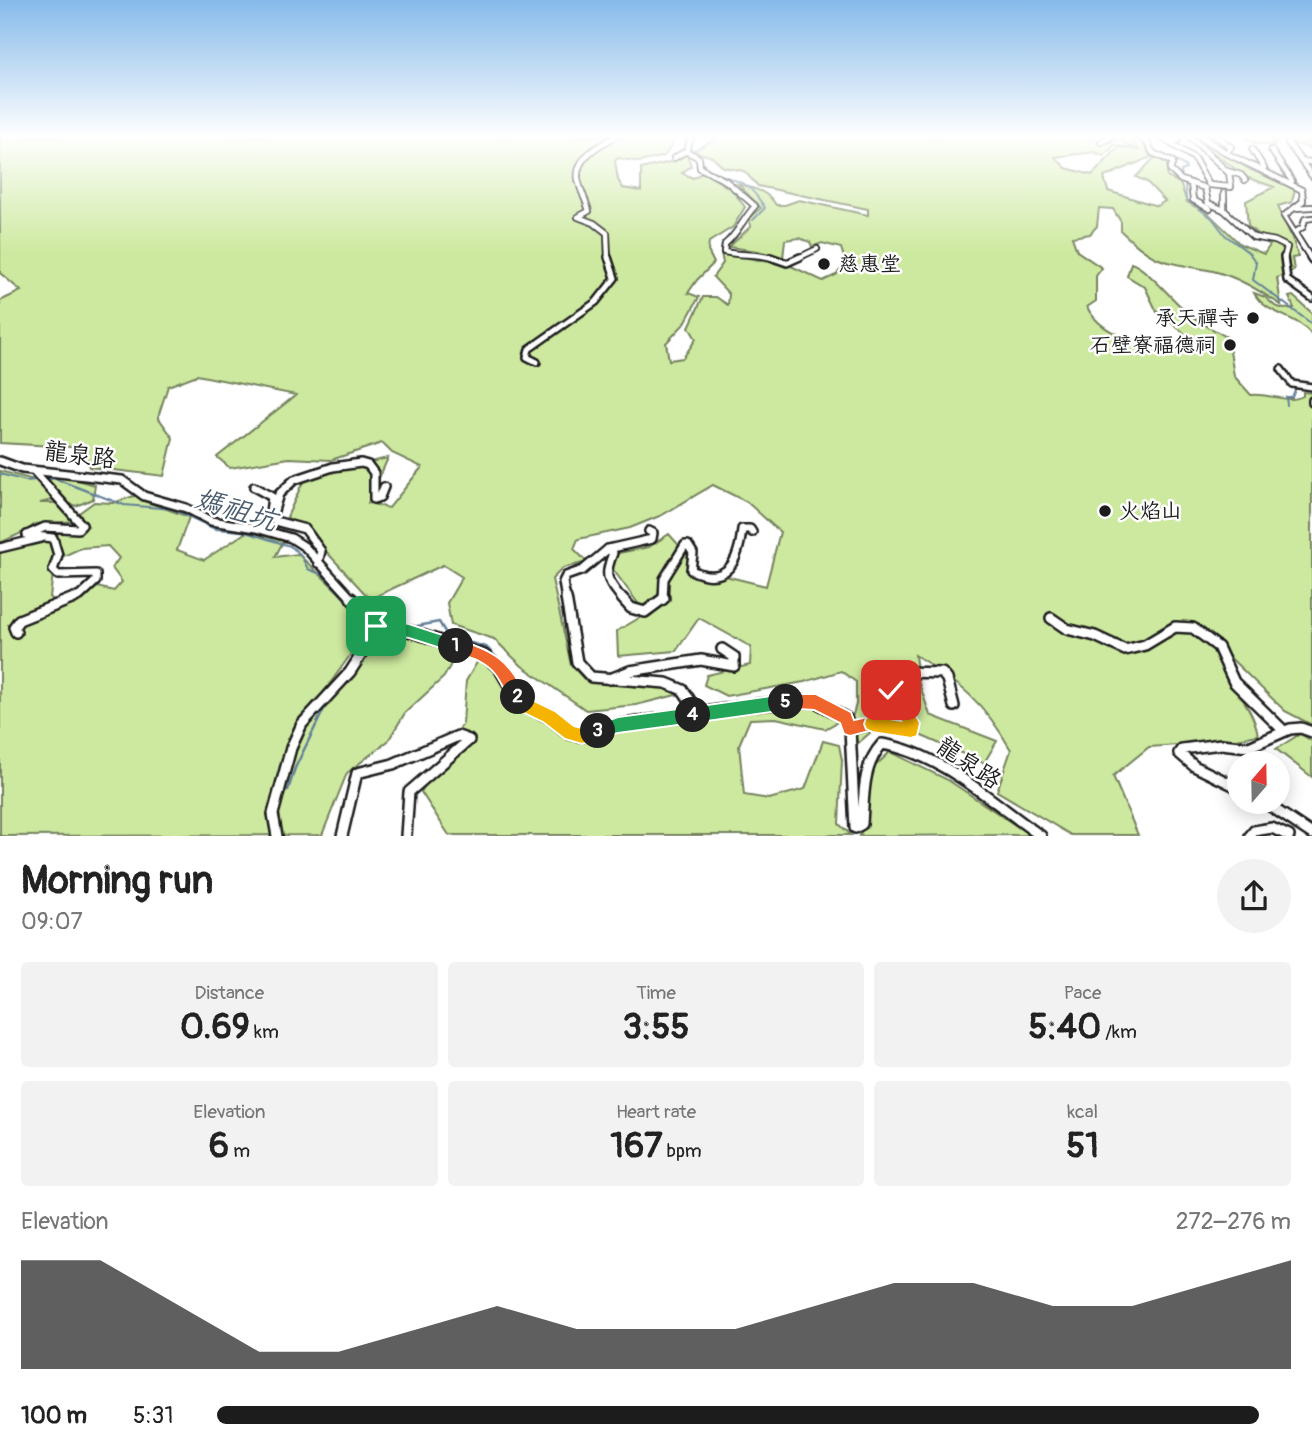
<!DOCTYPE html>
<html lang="en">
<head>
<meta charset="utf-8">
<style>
	:root { --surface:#fff; --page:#f2f2f2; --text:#222; --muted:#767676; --accent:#1c1c1c }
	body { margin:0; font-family:Pangolin,"LXGW WenKai TC",sans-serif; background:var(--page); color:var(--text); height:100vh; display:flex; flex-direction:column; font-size:26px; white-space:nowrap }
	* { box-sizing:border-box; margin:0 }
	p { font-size:23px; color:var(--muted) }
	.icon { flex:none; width:38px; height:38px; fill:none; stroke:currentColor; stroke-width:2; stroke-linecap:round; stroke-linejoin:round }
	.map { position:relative; height:836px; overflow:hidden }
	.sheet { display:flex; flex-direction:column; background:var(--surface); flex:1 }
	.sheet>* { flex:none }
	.needle { width:46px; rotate:20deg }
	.buttons { position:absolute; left:1227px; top:751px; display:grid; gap:14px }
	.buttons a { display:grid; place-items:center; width:63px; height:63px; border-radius:50%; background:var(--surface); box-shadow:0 4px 18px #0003; font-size:35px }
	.pin { position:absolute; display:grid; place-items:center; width:60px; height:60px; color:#fff; margin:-30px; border-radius:14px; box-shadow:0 4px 10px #0006 }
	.km { position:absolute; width:35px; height:35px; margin:-18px; border-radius:50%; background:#222; color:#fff; font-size:19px; line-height:35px; text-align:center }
	.round { display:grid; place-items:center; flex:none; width:74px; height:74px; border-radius:37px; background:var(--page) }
	.head { display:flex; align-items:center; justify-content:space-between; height:119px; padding:0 21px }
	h1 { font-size:38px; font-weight:700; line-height:52px }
	.figures { display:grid; grid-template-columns:repeat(3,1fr); gap:10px; height:119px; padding:7px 21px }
	.figures div { display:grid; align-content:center; border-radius:7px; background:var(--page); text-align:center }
	.figures b { font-size:35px; font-weight:700 }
	.figures small { font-size:19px; font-weight:400 }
	.figures p { font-size:19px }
	.chart { height:196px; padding:14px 21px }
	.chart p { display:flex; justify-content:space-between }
	.chart svg { width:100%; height:126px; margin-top:7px; fill:var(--accent); opacity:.7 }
	ul { padding:0 21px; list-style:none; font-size:23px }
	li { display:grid; grid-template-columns:112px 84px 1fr; align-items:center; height:52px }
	li i { height:18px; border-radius:9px; background:var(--accent) }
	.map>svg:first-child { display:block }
	.green { fill:#cde99f; stroke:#74825e; stroke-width:2 }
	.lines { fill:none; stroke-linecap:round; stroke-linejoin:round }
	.stream-far1 { stroke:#63809a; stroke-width:2 }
	.stream { stroke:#63809a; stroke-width:2.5 }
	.minor-far3-casing { stroke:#1c1c1c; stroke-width:8 }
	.minor-far2-casing { stroke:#1c1c1c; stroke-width:10 }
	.minor-far1-casing { stroke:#1c1c1c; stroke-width:12 }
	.minor-casing { stroke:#1c1c1c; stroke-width:14 }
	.minor-far3 { stroke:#fff; stroke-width:4.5 }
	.minor-far2 { stroke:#fff; stroke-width:5 }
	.minor-far1 { stroke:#fff; stroke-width:7 }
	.minor { stroke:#fff; stroke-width:9 }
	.split-1 { fill:#22a559; stroke:#fff; stroke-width:2 }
	.split-2 { fill:#f0652b; stroke:#fff; stroke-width:2 }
	.split-3 { fill:#f5b400; stroke:#fff; stroke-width:2 }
	.split-4 { fill:#22a559; stroke:#fff; stroke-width:2 }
	.split-5 { fill:#22a559; stroke:#fff; stroke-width:2 }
	.split-6 { fill:#f0652b; stroke:#fff; stroke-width:2 }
	.split-7 { fill:#f5b400; stroke:#fff; stroke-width:2 }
	.poi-dot { fill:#1c1c1c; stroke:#fff; stroke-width:2.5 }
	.labels { text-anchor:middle; stroke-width:5; stroke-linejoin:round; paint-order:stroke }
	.poi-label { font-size:21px; fill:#1c1c1c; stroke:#fff; text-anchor:start }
	.near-street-label { font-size:24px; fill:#1c1c1c; stroke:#fff }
	.near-water-label { font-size:28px; font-style:italic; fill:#4c5e70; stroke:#fff }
</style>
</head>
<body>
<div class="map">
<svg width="1312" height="836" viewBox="0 0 1312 836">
	<rect width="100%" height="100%" fill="#fff"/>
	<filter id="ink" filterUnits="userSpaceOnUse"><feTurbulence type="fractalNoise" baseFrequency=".0143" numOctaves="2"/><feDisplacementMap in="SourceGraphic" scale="14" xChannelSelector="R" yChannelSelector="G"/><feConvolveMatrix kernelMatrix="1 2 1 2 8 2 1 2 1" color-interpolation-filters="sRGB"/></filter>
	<g filter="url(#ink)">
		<!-- green -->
		<g class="green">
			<path d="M0,136h665l10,4 -11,16 -25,6 -21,-4 -3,3 3,19 5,8 18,3v-22l33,-8 13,-6 4,11 -9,7 11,5 10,-6 29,18 13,17 -12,20 -24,15 -1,9 6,12 -17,17 -9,13 11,4 -14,26 -19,20 3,17 14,-2 13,-19 -7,-12 14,-30h13l12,8 1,-11 -16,-17 10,-14 -2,-10 70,13 32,15 13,-6 10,-11 -5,-16 -19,-5 -10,4 -2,-5 -11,-4 -14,2 -2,18 -25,-7 -29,-4 22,-21 -2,-8 12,-10 -23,-24c15,4 30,7 38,21h9l14,-5 69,15v-6l-110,-23 -14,-15 -21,-4 -11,-10 -18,-6 25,-15h376v3l11,4 18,-5 -1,3 10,7 -19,-3 -10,11 -10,-4 -39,5 11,11 26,7 27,-28 20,3 -9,-8 10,-3 11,18 -47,20 4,14 49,15 8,-5 -18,-19 -11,-5 20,-21 11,8v13l13,6 7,19 22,12 31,30 24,10 6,-9 -22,-19 -2,-25 28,-14 -28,-10 -44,-33 -1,-3 50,29 44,19 -3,13 -14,4c6,17 17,34 20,51l-6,1 2,12 -17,8 4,27c-21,-14 -43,-28 -68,-34 -47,-10 -55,-4 -92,-40v-9l-8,-13 -14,-1 -2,18 -7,8 -18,3 5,14 25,17 -6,8v25l-9,6c17,34 71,42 105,39l-9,-14 -26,-20 -12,-25 -18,-11 4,-13c15,4 43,39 58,51 12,10 26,16 39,24l6,38 17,19c17,-2 38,9 52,1v-4l9,1v332l-27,-14 -71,-69c5,38 38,56 44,93l-38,7 -71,5 -36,29 25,59h-67l-74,-44 14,-41c-27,-48 -50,-66 -96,-95l3,25 12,35 67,26 -13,22 -99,-43 -28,24 -5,-26 4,-14v-22l-15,-11 -37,11 -78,14 -22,-11 3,-10 43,-10 1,-18 -52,-29 -23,33 -58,5 -1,-25 29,-17 -43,-58 46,-9 20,-13 32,36 65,16 14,-54 -33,-30 -34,-17 -51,30 -32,13 -52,11 -4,10 13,13 -24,6 -11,11 19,86 15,16 76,7 18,6 -44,11 -50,5 -64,-44 -28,-27 -43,-14 -4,-22 15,-26 -19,-12 -73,34 -59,-64 -24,-18 18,-40 83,-19 -20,45 21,5 33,-41 -30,-14 -10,-10 -51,17 -42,-2 -59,10 -13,-11 79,-62 -99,-20 -29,11 -10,31 15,21 -9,38 -75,-9v-6l-17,-14 -72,-4v-142l21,-10 -21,-18z"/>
			<path d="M1244,136h68v13l-29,-9 -10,1 2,4c-13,0 -22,0 -31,-9z"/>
			<path d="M1254,293l11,4 10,9 9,3 10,-1 -5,-11 4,-1 19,17v23c-14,-22 -46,-20 -58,-43z"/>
			<path d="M0,471l30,8 34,-3 31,9 -2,14 -17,7 -20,-7 -16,4h20l17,18 -42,3 -7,6 -28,13z"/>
			<path d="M137,495l4,5 48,17 -12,33 27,10 44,-29 36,9 -9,17 23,-3 60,56 -2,37 -35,49 -8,17c29,-19 48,-50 63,-80l39,5 42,15 -13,24 -39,36 -17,28 -41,32 -25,62 -322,1v-286l48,-11 7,19 -5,39 8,7 39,-17 17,4 8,-9 -10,-14 7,-10 -11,-12 -27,2 -17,8 -8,-18 -31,1c17,-13 42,-8 63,-13l-9,-13 15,-11 19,1z"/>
			<path d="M479,659l16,12 33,42 54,28c78,-21 159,-30 240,-34l17,14 -14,8 -49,-11 -26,1 -11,26 5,50 25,4 36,-10 18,-48 16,4 3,15 -3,64 12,11h-402l-28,-43 42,-69 3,-42z"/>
			<path d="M1300,734l12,7v36l-36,-28z"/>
			<path d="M890,752l58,28 82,55 -171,1 5,-11 8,-56z"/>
		</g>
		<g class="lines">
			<!-- stream-far1 -->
			<g class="stream-far1">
				<path d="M715,136l-1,4 -22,11c6,6 12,16 20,20 29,13 34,7 53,37l-12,12"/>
				<path d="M472,140l5,-4"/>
				<path d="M1174,160l11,6 1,3 -5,2 1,7"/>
				<path d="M1185,182l1,17 26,19 13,17 23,17 8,10 -3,18 59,44"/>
				<path d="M1287,405l-1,-8h6l3,-7"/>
				<path d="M0,474l26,7 11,-1"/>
				<path d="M46,479h10l68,26 49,4 42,20 27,2 48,15 10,8 8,15 15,6 23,25"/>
			</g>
			<!-- stream -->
			<g class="stream">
				<path d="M345,598l15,17"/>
				<path d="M369,614l23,2 20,11 27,-5 9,15 38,10 17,17 25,36 33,19"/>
				<path d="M355,656l3,-40"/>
				<path d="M288,790l7,-22 31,-63"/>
			</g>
			<!-- minor-far3 casing -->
			<g class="minor-far3-casing">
				<g id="minor-far3">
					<path d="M692,136l-6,15 13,7 1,10 26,13 29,25c-12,13 -17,27 -30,38l-1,8c18,4 34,1 51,7"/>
					<path d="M1138,136l9,6 6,11 20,9 -3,8 11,10 24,8 3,15 16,7 29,27 22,4 12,6 -3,12"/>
					<path d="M1159,136l35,22 15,27 22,2 -2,-14 -40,-37"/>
					<path d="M1200,136l28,18 74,36 1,11 -19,15 27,43"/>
					<path d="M1216,136l15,11 -5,6"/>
					<path d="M1101,142l12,-6"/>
					<path d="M1169,142l9,-2 -4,-4"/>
					<path d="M1288,143l24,33"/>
					<path d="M1252,149l12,19 -2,2"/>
					<path d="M1271,150l21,31 -2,2"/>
					<path d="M674,158l12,-7"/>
					<path d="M1301,161l11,1"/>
					<path d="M1227,171l14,4 4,5"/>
					<path d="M1191,183l2,17 17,9"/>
					<path d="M1224,193v17"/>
					<path d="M1295,208l17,-1"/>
					<path d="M1296,232l7,-5 2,-8 7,-1"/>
					<path d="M608,259l-1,-26 -13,-10 -16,-6 11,-6c-3,-11 -9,-21 -11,-32 -3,-22 23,-35 39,-43"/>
					<path d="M796,259l21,-10"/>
				</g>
			</g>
			<!-- minor-far2 casing -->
			<g class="minor-far2-casing">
				<g id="minor-far2">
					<path d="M770,257l17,6 13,-6"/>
					<path d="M1284,257l3,23 25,18"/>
					<path d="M1310,257l2,3"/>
					<path d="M537,362l-10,-5 2,-8 67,-47 19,-24 -7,-21"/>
					<path d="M1281,369l11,15 20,3"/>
					<path d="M1312,400v3"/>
				</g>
			</g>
			<!-- minor-far1 casing -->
			<g class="minor-far1-casing">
				<g id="minor-far1">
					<path d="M0,461l22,8 100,11 22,16 42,12 25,13 45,7 35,10 14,9 48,53"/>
					<path d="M34,471l48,54 -4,4 -33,-2 -18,8 26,3 5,17 -5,15 5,5 38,-1v7l-16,15 -10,4"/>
					<path d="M254,487l18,10 -2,15 5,9 30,8 16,22 -3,12"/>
					<path d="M272,517l7,-23 15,-14 39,-13 28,-4 7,2 6,8v26l6,-2 4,-10"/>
					<path d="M0,548l41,-10"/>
					<path d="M608,549l5,4c-10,25 -6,26 10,47"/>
					<path d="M566,600l-3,-18 3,-6 17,-6 25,-21 44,-10 1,-6 -4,-2"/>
					<path d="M663,600l1,-21 21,-34h3l5,8 -2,17c36,17 48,-9 51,-41h8l2,3"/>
				</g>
			</g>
			<!-- minor casing -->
			<g class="minor-casing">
				<g id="minor">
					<path d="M351,598l25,28 33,5 75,24 15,13 14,24 15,15 21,10 21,17 12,2 36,-11 142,-21 44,-3 12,1 30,16 4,11 5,99 7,-4c2,-28 0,-58 20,-80 59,9 111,59 159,92"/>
					<path d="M566,598l11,64 14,15 75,6 17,7 16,24"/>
					<path d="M622,598l9,10 14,4 19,-14"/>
					<path d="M1051,618l16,11 28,7 30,14 20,-5 30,-18 18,1 25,19 16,35 50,49"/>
					<path d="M16,632l-2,-5 5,-7 55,-22"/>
					<path d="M610,679l20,-8 71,-11 33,6v-9l-12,-8"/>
					<path d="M850,729l26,-6 35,7 1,-7 -22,-39 15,-12 37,1 5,6 7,27"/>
					<path d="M1239,788l-45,-22 -15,-13 3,-4 39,-5 28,3 41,-18 11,-1 11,4"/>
					<path d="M1264,802l48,32"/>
					<path d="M277,836l-4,-22 18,-66 11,-24 48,-52 29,-45"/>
					<path d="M342,836l15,-63 36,-9 65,-28 11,4 -60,52 -3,44"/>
					<path d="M1250,836l4,-5 18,-3 17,8"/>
				</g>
			</g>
			<!-- minor-far3 -->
			<use href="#minor-far3" class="minor-far3"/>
			<!-- minor-far2 -->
			<use href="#minor-far2" class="minor-far2"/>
			<!-- minor-far1 -->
			<use href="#minor-far1" class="minor-far1"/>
			<!-- minor -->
			<use href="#minor" class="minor"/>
		</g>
	</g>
	<!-- sky -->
	<linearGradient id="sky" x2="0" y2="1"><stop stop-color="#86baea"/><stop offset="0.54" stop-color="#fff"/><stop offset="1" stop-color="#fff" stop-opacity="0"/></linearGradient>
	<rect width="1312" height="253" fill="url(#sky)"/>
	<!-- split-1 -->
	<path class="split-1" d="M376,619l33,5 52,17 2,5 -7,7 -47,-15 -33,-5 -8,-7z"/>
	<!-- split-2 -->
	<path class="split-2" d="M456,639c36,11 55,21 70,58l-2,6 -6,2c-11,-5 -15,-21 -23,-31 -12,-15 -28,-17 -44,-23l-2,-5 2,-5z"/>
	<!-- split-3 -->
	<path class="split-3" d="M518,689l16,12 21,10 19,15 8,2 16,-5 6,3 2,5 -2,6 -22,7 -17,-5 -22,-17 -21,-10 -11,-15 2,-5z"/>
	<!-- split-4 -->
	<path class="split-4" d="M693,707l6,3 2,5 -2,6 -6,2 -75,10 -20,6 -5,-2 -3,-6 3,-5 25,-9z"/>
	<!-- split-5 -->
	<path class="split-5" d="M786,694l6,3 2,5 -2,6 -6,2 -93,13 -5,-2 -3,-6 3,-5 5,-3z"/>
	<!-- split-6 -->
	<path class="split-6" d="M786,694h30l35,18 3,8 18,-4 5,2 2,6 -2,5 -27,7 -6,-2 -4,-11 -26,-13 -33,-2 -3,-6 3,-5z"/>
	<!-- split-7 -->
	<path class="split-7" d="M891,682l6,2 23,39 -3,13 -6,2 -39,-6 -6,-3 -2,-5 2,-6 6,-2 29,5 -17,-31 2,-6z"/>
	<!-- markers -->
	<g class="poi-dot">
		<circle cx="824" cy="264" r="7"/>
		<circle cx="1253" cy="318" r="7"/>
		<circle cx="1230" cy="345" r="7"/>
		<circle cx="1105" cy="511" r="7"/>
	</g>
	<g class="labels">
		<!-- poi labels -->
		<g class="poi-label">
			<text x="838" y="271">慈惠堂</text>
			<text x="1239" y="325" text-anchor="end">承天禪寺</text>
			<text x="1216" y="352" text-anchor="end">石壁寮福德祠</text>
			<text x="1119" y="518">火焰山</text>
		</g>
		<!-- near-street labels -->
		<g class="near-street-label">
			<text transform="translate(80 455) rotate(7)" y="8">龍泉路</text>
			<text transform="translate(969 763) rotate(34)" y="8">龍泉路</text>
		</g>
		<!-- near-water labels -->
		<g class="near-water-label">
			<text transform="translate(236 509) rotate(17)" y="10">媽祖坑</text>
		</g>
	</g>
</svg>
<div class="buttons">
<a><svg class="needle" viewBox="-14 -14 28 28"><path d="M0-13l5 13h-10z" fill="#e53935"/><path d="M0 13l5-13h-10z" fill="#767676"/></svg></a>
</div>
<div class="pin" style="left:376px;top:626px;background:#1e9e55"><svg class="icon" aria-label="arrive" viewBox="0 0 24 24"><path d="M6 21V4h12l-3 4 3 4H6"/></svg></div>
<div class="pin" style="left:891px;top:690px;background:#d93025"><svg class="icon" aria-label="check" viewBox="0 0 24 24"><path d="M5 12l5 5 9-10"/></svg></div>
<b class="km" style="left:456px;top:646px">1</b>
<b class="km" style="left:518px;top:697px">2</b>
<b class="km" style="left:598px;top:731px">3</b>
<b class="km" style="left:693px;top:715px">4</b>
<b class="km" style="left:786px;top:702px">5</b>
</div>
<section class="sheet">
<div class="head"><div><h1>Morning run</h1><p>09:07</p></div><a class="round"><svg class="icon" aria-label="share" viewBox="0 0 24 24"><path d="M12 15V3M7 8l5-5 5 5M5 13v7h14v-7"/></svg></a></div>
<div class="figures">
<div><p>Distance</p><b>0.69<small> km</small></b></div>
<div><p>Time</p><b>3:55</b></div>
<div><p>Pace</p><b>5:40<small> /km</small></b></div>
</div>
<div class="figures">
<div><p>Elevation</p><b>6<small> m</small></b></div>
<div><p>Heart rate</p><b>167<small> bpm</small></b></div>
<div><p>kcal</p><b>51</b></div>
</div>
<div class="chart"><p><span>Elevation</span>272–276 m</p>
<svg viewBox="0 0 160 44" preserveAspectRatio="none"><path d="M0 44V6L10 6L20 22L30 38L40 38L50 30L60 22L70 30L80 30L90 30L100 22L110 14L120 14L130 22L140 22L150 14L160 6V44z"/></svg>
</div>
<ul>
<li><b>100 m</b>5:31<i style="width:97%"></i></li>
</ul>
</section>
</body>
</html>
